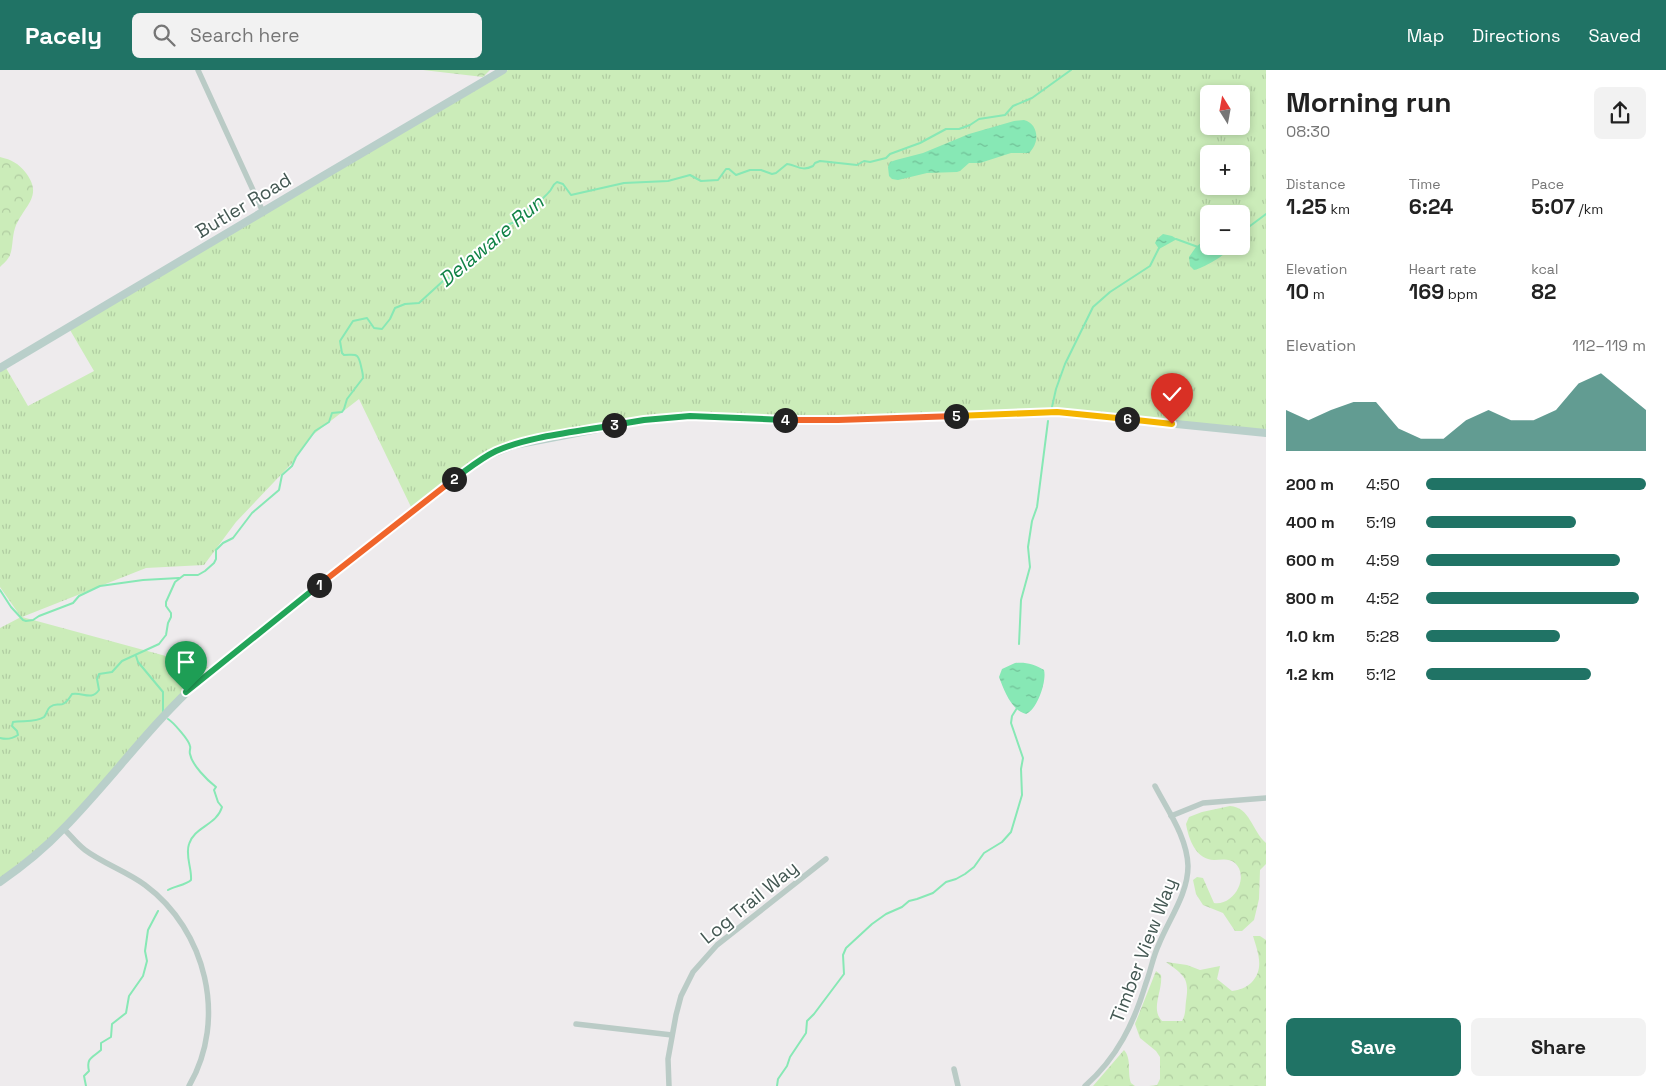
<!DOCTYPE html>
<html lang="en">
<head>
<meta charset="utf-8">
<style>
	:root { --surface:#fff; --page:#f2f2f2; --text:#222; --muted:#767676; --accent:#207365 }
	body { margin:0; font-family:"Space Grotesk",sans-serif; background:var(--page); color:var(--text); height:100vh; display:flex; flex-direction:column; font-size:19px; white-space:nowrap }
	* { box-sizing:border-box; margin:0 }
	p { font-size:16px; color:var(--muted) }
	.icon { flex:none; width:28px; height:28px; fill:none; stroke:currentColor; stroke-width:2; stroke-linecap:round; stroke-linejoin:round }
	.map { position:relative; flex:1; overflow:hidden }
	.details { display:flex; flex-direction:column; background:var(--surface); width:400px }
	.details>* { flex:none }
	.needle { width:32px; rotate:349deg }
	.buttons { position:absolute; left:1200px; top:15px; display:grid; gap:10px }
	.buttons a { display:grid; place-items:center; width:50px; height:50px; border-radius:8px; background:var(--surface); box-shadow:0 2px 8px #0003; font-size:25px }
	.pin { position:absolute; display:grid; place-items:center; width:42px; height:42px; color:#fff; margin:-51px -21px; border-radius:50% 50% 50% 0; rotate:-45deg; box-shadow:0 0 5px #0007 }
	.pin .icon { rotate:45deg }
	.km { position:absolute; width:25px; height:25px; margin:-12px; border-radius:50%; background:#222; color:#fff; font-size:14px; line-height:25px; text-align:center }
	.round { display:grid; place-items:center; flex:none; width:52px; height:52px; border-radius:8px; background:var(--page) }
	.headline { display:flex; align-items:center; justify-content:space-between; height:85px; padding:0 20px }
	h1 { font-size:28px; font-weight:600; line-height:38px }
	.metrics { display:grid; grid-template-columns:repeat(3,1fr); gap:8px; height:85px; padding:5px 20px }
	.metrics div { display:grid; align-content:center }
	.metrics b { font-size:21px; font-weight:600 }
	.metrics small { font-size:14px; font-weight:400 }
	.metrics p { font-size:14px }
	.chart { height:140px; padding:10px 20px }
	.chart p { display:flex; justify-content:space-between }
	.chart svg { width:100%; height:90px; margin-top:5px; fill:var(--accent); opacity:.7 }
	.primary-button { display:flex; gap:10px; margin-top:auto; padding:10px 20px }
	.primary-button a { flex:1; height:58px; border-radius:8px; background:var(--accent); color:#fff; font-size:20px; font-weight:600; line-height:58px; text-align:center }
	.primary-button a+a { background:var(--page); color:var(--text) }
	ul { padding:0 20px; list-style:none; font-size:16px }
	li { display:grid; grid-template-columns:80px 60px 1fr; align-items:center; height:38px }
	li i { height:12px; border-radius:6px; background:var(--accent) }
	header { display:flex; align-items:center; gap:30px; box-sizing:border-box; height:70px; padding:0 25px; background:var(--accent); color:#fff }
	header strong { font-size:24px }
	nav { display:flex; gap:28px; margin-inline-start:auto; font-size:18px }
	.search { width:350px; height:45px; background:var(--page); display:flex; align-items:center; gap:12px; box-sizing:border-box; padding:0 18px; border-radius:8px; color:var(--muted); font-size:19px }
	main { display:flex; flex:1; min-height:0 }
	.map>svg:first-child { display:block }
	.grass { fill:url(#grass-tufts); fill-rule:evenodd }
	.forest { fill:url(#forest-crowns) }
	.water { fill:url(#water-ripples) }
	.lines { fill:none; stroke-linecap:round; stroke-linejoin:round }
	.stream { stroke:#87e8b5; stroke-width:2 }
	.minor { stroke:#bacbc6; stroke-width:5.5 }
	.secondary { stroke:#b9cfca; stroke-width:8 }
	.split-1-casing { stroke:#fff; stroke-width:10 }
	.split-2-casing { stroke:#fff; stroke-width:10 }
	.split-3-casing { stroke:#fff; stroke-width:10 }
	.split-4-casing { stroke:#fff; stroke-width:10 }
	.split-5-casing { stroke:#fff; stroke-width:10 }
	.split-6-casing { stroke:#fff; stroke-width:10 }
	.split-7-casing { stroke:#fff; stroke-width:10 }
	.split-1 { stroke:#22a559; stroke-width:6 }
	.split-2 { stroke:#f0652b; stroke-width:6 }
	.split-3 { stroke:#22a559; stroke-width:6 }
	.split-4 { stroke:#22a559; stroke-width:6 }
	.split-5 { stroke:#f0652b; stroke-width:6 }
	.split-6 { stroke:#f5b400; stroke-width:6 }
	.split-7 { stroke:#f5b400; stroke-width:6 }
	.labels { text-anchor:middle; stroke-width:4; stroke-linejoin:round; paint-order:stroke }
	.street-label { font-size:19px; fill:#445853; stroke:#fff }
	.water-label { font-size:20px; font-style:italic; fill:#108346; stroke:#fff }
</style>
</head>
<body>
<header>
<strong>Pacely</strong>
<div class="search"><svg class="icon" aria-label="search" viewBox="0 0 24 24"><circle cx="10" cy="10" r="6"/><path d="M15 15l6 6"/></svg>Search here</div>
<nav><a>Map</a><a>Directions</a><a>Saved</a></nav>
</header>
<main>
<div class="map">
<svg width="1266" height="1016" viewBox="0 0 1266 1016">
	<defs>
		<pattern id="grass-tufts" width="24" height="20" patternUnits="userSpaceOnUse" patternTransform="scale(1.25)"><rect width="24" height="20" fill="#cbecb9"/><path d="M3 7l-1-3M5 7V3M7 7l1-3M15 17l-1-3M17 17v-4M19 17l1-3" fill="none" stroke="#b0cca1"/></pattern>
		<pattern id="forest-crowns" width="20" height="18" patternUnits="userSpaceOnUse" patternTransform="scale(1.25)"><rect width="20" height="18" fill="#cbecb9"/><path d="M2 6a3 3 0 1 1 6 0M12 15a3 3 0 1 1 6 0" fill="none" stroke="#b0cca1"/></pattern>
		<pattern id="water-ripples" width="26" height="14" patternUnits="userSpaceOnUse" patternTransform="scale(1.25)"><rect width="26" height="14" fill="#87e8b5"/><path d="M2 4q2-2 4 0t4 0M15 11q2-2 4 0t4 0" fill="none" stroke="#70bf96"/></pattern>
	</defs>
	<rect width="100%" height="100%" fill="#eeebed"/>
	<!-- grass -->
	<path class="grass" d="M508,0h758v364l-175,-22 -244,5h-186l-157,30 -92,62 -53,-110 -49,38 -16,24 -58,61 -32,43 -58,3 -124,49 188,51 -155,165 -15,14 -40,31v-250l21,-11 -21,-30v-216l6,-3 22,38 66,-35 -24,-41 266,-159zM1209,24h32v32h-32zM1209,84h32v32h-32zM1209,144h32v32h-32z"/>
	<!-- forest -->
	<g class="forest">
		<path d="M423,0h67l-7,7z"/>
		<path d="M0,87c12,3 18,6 26,16 18,24 -3,33 -11,55 -3,9 -2,19 -5,27 -2,5 -7,9 -10,12z"/>
		<path d="M1230,736c20,1 22,25 36,37v21l-6,6 -1,29 -5,21 -12,11h-7l-12,-18 -20,-8 -7,-11 -3,-14 4,-3 6,1 11,25c20,3 36,-26 21,-40 -8,-7 -19,-1 -27,-4 -14,-4 -20,-23 -22,-35l3,-7 13,-5z"/>
		<path d="M1253,866h7l6,4v146h-117l8,-1 3,-6v-22l-4,-6 -16,-13 -5,-14 21,-53 5,4c2,16 -11,34 1,46h20c4,-7 3,-12 4,-20 4,-24 -3,-26 -20,-39l21,3 13,5 20,-4 -3,13 15,12c8,-1 13,-3 19,-8 14,-14 7,-30 2,-47z"/>
		<path d="M1124,980c8,9 3,22 7,33l4,3h-42z"/>
	</g>
	<!-- water -->
	<g class="water">
		<path d="M1024,50c15,4 16,23 5,33h-18l-31,10h-11l-9,8 -3,1 -30,1 -29,7 -6,-1 -3,-3 -1,-9 2,-5 6,-2 27,-7 46,-19 45,-13z"/>
		<path d="M1163,164l9,2 5,3 -18,10 -4,-6 2,-4z"/>
		<path d="M1209,166v10h17c0,4 0,5 -2,8 -4,4 -25,16 -30,16l-4,-4 -1,-9 7,-10z"/>
		<path d="M1015,593c11,-1 19,1 29,7 3,11 -7,40 -18,44 -15,-4 -22,-24 -27,-37l3,-8z"/>
	</g>
	<g class="lines">
		<!-- stream -->
		<g class="stream">
			<path d="M1241,160l5,-1 20,-15"/>
			<path d="M1176,169l22,8"/>
			<path d="M1052,337l4,-18 9,-25 28,-57 17,-15 40,-26 9,-18"/>
			<path d="M0,520l11,17 12,13 3,1 7,-1 6,-4 34,-13 6,-7 21,-10 43,-6 36,-2"/>
			<path d="M1019,574l2,-44 9,-33 -2,-20 4,-26 5,-14 11,-86"/>
			<path d="M136,586l2,6 25,30v20"/>
			<path d="M0,668c7,2 12,1 18,-3l-1,-4 -5,-5 1,-4c9,-2 23,1 31,-5 3,-3 3,-8 6,-10 9,-7 11,5 22,-13 11,-2 19,7 27,-4l-2,-11 2,-5 13,-2 10,-11 37,-17 7,-9 2,-12 3,-6v-4l-5,-7v-4l9,-20 9,-7h14l7,-4 9,-8 2,-4v-9l7,-7 10,-5 19,-25 27,-23 3,-15 10,-9 4,-9 19,-26 14,-9 3,-9 10,-1 2,-3 3,-10 16,-21c0,-5 -1,-7 -2,-12 -3,-14 -5,-11 -17,-11l-2,-2 -2,-12 13,-20 14,-3 7,10 8,1 8,-10 5,-11 10,-4 14,-1 24,-22 13,-7 4,-9 7,-7 18,-14 13,-13 9,-6 10,-4 9,-11 12,-5c3,-7 7,-8 11,-13 4,-4 3,-7 8,-10l6,2 8,11 53,-12 44,-2 22,-6 11,6 17,-1 8,-11h3l7,6 14,-5h11l11,4 4,-1 11,-9c10,1 14,8 26,2l2,-3 5,-2 37,4 7,-4 6,1 16,-4 4,-4 30,-11 26,-14h13l11,-4 9,-6 26,-4 8,-9 19,-8 39,-28"/>
			<path d="M168,820c7,-4 18,-5 23,-10 1,-12 -6,-24 -2,-36 5,-17 28,-19 33,-37l-4,-5 -4,-12 2,-3c-9,-7 -24,-22 -26,-33 -1,-3 1,-6 0,-8 -1,-6 -17,-24 -22,-27"/>
			<path d="M86,1016l-2,-10 5,-5c-3,-13 3,-13 12,-21v-7l10,-6 1,-13 14,-11 3,-17 14,-20 4,-15 -2,-10 3,-21 10,-19"/>
			<path d="M777,1016l1,-7 9,-13 3,-9 16,-24 1,-12 7,-7 30,-40 -1,-19 3,-7 26,-24 14,-10 16,-7 7,-6 8,-2 16,-6 13,-11 10,-3 9,-5 9,-7 10,-14 18,-11 9,-10 11,-37 -1,-26 2,-11 -12,-35 1,-7 5,-8"/>
		</g>
		<!-- minor -->
		<g class="minor">
			<path d="M198,0l65,142"/>
			<path d="M1171,746l32,-13 63,-5"/>
			<path d="M64,759c7,7 13,15 21,21 19,14 41,21 60,35 61,45 83,134 44,201"/>
			<path d="M576,954l96,11"/>
			<path d="M954,999l4,17"/>
			<path d="M669,1016l-1,-27 8,-44 5,-19 12,-24 24,-27 109,-86"/>
			<path d="M1085,1016c32,-28 49,-63 61,-103 5,-13 7,-27 13,-39 10,-25 29,-50 29,-78 -1,-29 -20,-55 -33,-80"/>
		</g>
		<!-- secondary -->
		<g class="secondary">
			<path d="M0,298l323,-192 180,-106"/>
			<path d="M0,812c23,-16 45,-34 64,-54 47,-48 86,-103 136,-148l271,-214 18,-11 25,-10 130,-25 46,-4 136,5 231,-9 209,21"/>
		</g>
	</g>
	<g class="lines">
		<!-- split-1 casing -->
		<g class="split-1-casing">
			<path id="split-1" d="M186,622l133,-107"/>
		</g>
		<!-- split-2 casing -->
		<g class="split-2-casing">
			<path id="split-2" d="M319,515l135,-106"/>
		</g>
		<!-- split-3 casing -->
		<g class="split-3-casing">
			<path id="split-3" d="M454,409c14,-10 27,-21 42,-28 34,-15 81,-19 118,-26"/>
		</g>
		<!-- split-4 casing -->
		<g class="split-4-casing">
			<path id="split-4" d="M614,355l30,-5 46,-4 95,4"/>
		</g>
		<!-- split-5 casing -->
		<g class="split-5-casing">
			<path id="split-5" d="M785,350h53l118,-4"/>
		</g>
		<!-- split-6 casing -->
		<g class="split-6-casing">
			<path id="split-6" d="M956,346l101,-4 70,7"/>
		</g>
		<!-- split-7 casing -->
		<g class="split-7-casing">
			<path id="split-7" d="M1127,349l45,5"/>
		</g>
		<!-- split-1 -->
		<use href="#split-1" class="split-1"/>
		<!-- split-2 -->
		<use href="#split-2" class="split-2"/>
		<!-- split-3 -->
		<use href="#split-3" class="split-3"/>
		<!-- split-4 -->
		<use href="#split-4" class="split-4"/>
		<!-- split-5 -->
		<use href="#split-5" class="split-5"/>
		<!-- split-6 -->
		<use href="#split-6" class="split-6"/>
		<!-- split-7 -->
		<use href="#split-7" class="split-7"/>
	</g>
	<g class="labels">
		<!-- street labels -->
		<g class="street-label">
			<text transform="translate(243 135) rotate(-31)" y="7">Butler Road</text>
			<text transform="translate(749 832) rotate(-39)" y="7">Log Trail Way</text>
			<text transform="translate(1143 880) rotate(-69)" y="7">Timber View Way</text>
		</g>
		<!-- water labels -->
		<g class="water-label">
			<text transform="translate(491 171) rotate(-40)" y="7">Delaware Run</text>
		</g>
	</g>
</svg>
<div class="buttons">
<a><svg class="needle" viewBox="-14 -14 28 28"><path d="M0-13l5 13h-10z" fill="#e53935"/><path d="M0 13l5-13h-10z" fill="#767676"/></svg></a>
<a>+</a>
<a>−</a>
</div>
<div class="pin" style="left:186px;top:622px;background:#1e9e55"><svg class="icon" aria-label="arrive" viewBox="0 0 24 24"><path d="M6 21V4h12l-3 4 3 4H6"/></svg></div>
<div class="pin" style="left:1172px;top:354px;background:#d93025"><svg class="icon" aria-label="check" viewBox="0 0 24 24"><path d="M5 12l5 5 9-10"/></svg></div>
<b class="km" style="left:319px;top:515px">1</b>
<b class="km" style="left:454px;top:409px">2</b>
<b class="km" style="left:614px;top:355px">3</b>
<b class="km" style="left:785px;top:350px">4</b>
<b class="km" style="left:956px;top:346px">5</b>
<b class="km" style="left:1127px;top:349px">6</b>
</div>
<section class="details">
<div class="headline"><div><h1>Morning run</h1><p>08:30</p></div><a class="round"><svg class="icon" aria-label="share" viewBox="0 0 24 24"><path d="M12 15V3M7 8l5-5 5 5M5 13v7h14v-7"/></svg></a></div>
<div class="metrics">
<div><p>Distance</p><b>1.25<small> km</small></b></div>
<div><p>Time</p><b>6:24</b></div>
<div><p>Pace</p><b>5:07<small> /km</small></b></div>
</div>
<div class="metrics">
<div><p>Elevation</p><b>10<small> m</small></b></div>
<div><p>Heart rate</p><b>169<small> bpm</small></b></div>
<div><p>kcal</p><b>82</b></div>
</div>
<div class="chart"><p><span>Elevation</span>112–119 m</p>
<svg viewBox="0 0 160 44" preserveAspectRatio="none"><path d="M0 44V24L10 29L20 24L30 20L40 20L50 33L60 38L70 38L80 29L90 24L100 29L110 29L120 24L130 11L140 6L150 15L160 24V44z"/></svg>
</div>
<ul>
<li><b>200 m</b>4:50<i style="width:100%"></i></li>
<li><b>400 m</b>5:19<i style="width:68%"></i></li>
<li><b>600 m</b>4:59<i style="width:88%"></i></li>
<li><b>800 m</b>4:52<i style="width:97%"></i></li>
<li><b>1.0 km</b>5:28<i style="width:61%"></i></li>
<li><b>1.2 km</b>5:12<i style="width:75%"></i></li>
</ul>
<div class="primary-button"><a>Save</a><a>Share</a></div>
</section>
</main>
</body>
</html>
